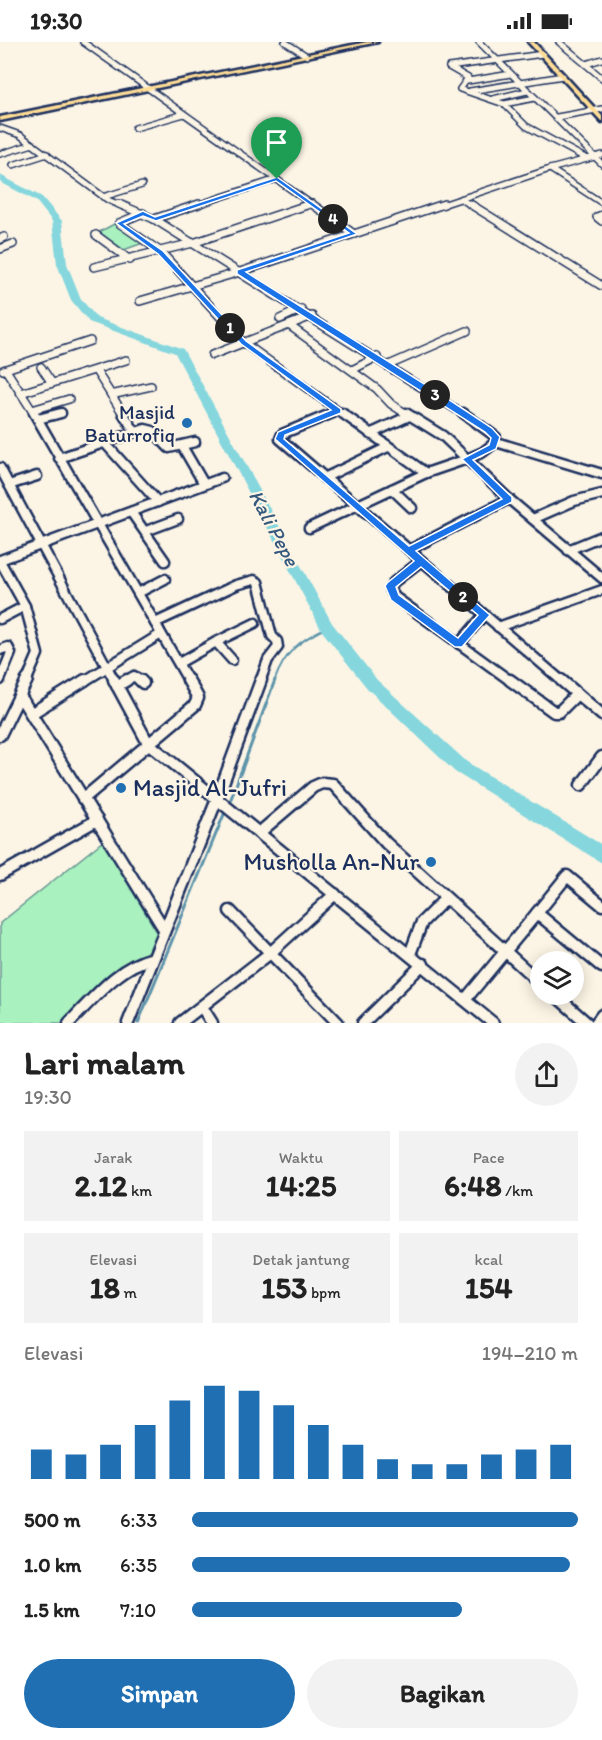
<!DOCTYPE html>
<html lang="id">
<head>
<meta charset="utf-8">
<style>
	:root { --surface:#fff; --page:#f2f2f2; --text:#222; --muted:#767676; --accent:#1f6fb2 }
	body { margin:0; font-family:Itim,sans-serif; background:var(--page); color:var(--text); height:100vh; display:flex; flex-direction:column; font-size:22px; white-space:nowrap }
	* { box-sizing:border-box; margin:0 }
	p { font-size:20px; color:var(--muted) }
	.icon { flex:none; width:33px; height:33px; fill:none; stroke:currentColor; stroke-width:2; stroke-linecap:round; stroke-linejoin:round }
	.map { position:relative; height:981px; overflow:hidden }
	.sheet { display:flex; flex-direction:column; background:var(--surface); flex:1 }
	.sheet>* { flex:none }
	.buttons { position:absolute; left:530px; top:909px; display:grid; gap:12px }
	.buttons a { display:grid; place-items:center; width:54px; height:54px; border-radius:50%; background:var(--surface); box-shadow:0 3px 15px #0003; font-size:30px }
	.pin { position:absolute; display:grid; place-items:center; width:51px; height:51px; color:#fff; margin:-62px -26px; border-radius:50% 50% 50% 0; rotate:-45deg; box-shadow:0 0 6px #0007 }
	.pin .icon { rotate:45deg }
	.km { position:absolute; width:30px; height:30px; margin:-15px; border-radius:50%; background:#222; color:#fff; font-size:16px; line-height:30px; text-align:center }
	.round { display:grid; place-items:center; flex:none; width:63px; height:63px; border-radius:32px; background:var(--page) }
	.overview { display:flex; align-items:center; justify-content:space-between; height:102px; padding:0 24px }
	h1 { font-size:33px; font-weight:700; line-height:45px }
	.figures { display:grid; grid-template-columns:repeat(3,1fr); gap:9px; height:102px; padding:6px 24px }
	.figures div { display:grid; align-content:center; border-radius:0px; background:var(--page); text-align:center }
	.figures b { font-size:30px; font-weight:700 }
	.figures small { font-size:16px; font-weight:400 }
	.figures p { font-size:16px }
	.chart { height:168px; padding:12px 24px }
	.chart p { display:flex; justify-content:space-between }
	.chart svg { width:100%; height:108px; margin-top:6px; stroke:var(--accent); stroke-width:6 }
	.primary-button { display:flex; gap:12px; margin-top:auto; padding:12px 24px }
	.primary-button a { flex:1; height:69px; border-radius:36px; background:var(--accent); color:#fff; font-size:24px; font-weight:700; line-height:69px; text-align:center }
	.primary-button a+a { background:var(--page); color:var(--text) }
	ul { padding:0 24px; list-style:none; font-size:20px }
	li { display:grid; grid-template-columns:96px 72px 1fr; align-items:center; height:45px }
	li i { height:15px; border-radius:8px; background:var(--accent) }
	.status { display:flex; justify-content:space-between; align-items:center; height:42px; padding:0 30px; background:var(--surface); direction:ltr }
	.status svg { height:16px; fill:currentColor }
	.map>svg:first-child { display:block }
	.green { fill:#a9f1bf; stroke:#62908e; stroke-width:1.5 }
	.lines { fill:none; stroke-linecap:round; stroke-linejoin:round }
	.stream-far1 { stroke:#5b93aa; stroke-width:2 }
	.stream { stroke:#5b93aa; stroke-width:3 }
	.river { fill:#85d6dd; fill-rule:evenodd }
	.minor-far3-casing { stroke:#1b2f5e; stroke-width:8 }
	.minor-far2-casing { stroke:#1b2f5e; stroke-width:10 }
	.minor-far1-casing { stroke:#1b2f5e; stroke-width:13 }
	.minor-casing { stroke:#1b2f5e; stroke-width:15 }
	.major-casing { stroke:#1b2f5e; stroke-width:5 }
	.minor-far3 { stroke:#fcf5e5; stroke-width:5 }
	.minor-far2 { stroke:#fcf5e5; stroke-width:7 }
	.minor-far1 { stroke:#fcf5e5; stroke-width:8 }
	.minor { stroke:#fcf5e5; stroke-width:10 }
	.major { fill:#ffdd96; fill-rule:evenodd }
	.route { fill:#1a73e8; stroke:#fff; stroke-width:1.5; fill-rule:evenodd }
	.poi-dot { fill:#1f6fb2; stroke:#fcf5e5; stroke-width:2 }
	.labels { text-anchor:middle; stroke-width:4.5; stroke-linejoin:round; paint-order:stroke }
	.poi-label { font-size:20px; fill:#1b2f5e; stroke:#fcf5e5; text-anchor:end }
	.water-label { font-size:21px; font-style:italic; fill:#36597e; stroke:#fcf5e5 }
	.near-poi-label { font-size:24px; fill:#1b2f5e; stroke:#fcf5e5; text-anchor:start }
</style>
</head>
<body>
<div class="status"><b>19:30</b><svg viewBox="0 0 49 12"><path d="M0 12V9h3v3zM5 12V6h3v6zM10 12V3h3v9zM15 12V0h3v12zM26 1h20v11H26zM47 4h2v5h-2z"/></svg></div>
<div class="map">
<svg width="602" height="981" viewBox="0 0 602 981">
	<rect width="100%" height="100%" fill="#fcf5e5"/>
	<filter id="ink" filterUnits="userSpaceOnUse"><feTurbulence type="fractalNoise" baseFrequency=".0167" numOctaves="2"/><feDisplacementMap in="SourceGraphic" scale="12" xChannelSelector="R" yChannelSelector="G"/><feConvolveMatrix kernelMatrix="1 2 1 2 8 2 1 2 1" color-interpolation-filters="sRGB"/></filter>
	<g filter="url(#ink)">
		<!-- green -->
		<g class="green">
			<path d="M116,181l27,20 -22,8 -22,-15 2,-5z"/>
			<path d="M103,799l54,91 -8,18 -82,73h-67v-100z"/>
		</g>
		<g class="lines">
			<!-- stream-far1 -->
			<path class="stream-far1" d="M274,640c11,-31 25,-41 53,-55"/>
			<!-- stream -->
			<g class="stream">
				<path d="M229,762l46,-124"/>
				<path d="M138,981l87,-211"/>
			</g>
			<!-- river -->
			<path class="river" d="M0,133l42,22 20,24 5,43 14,35 16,19 86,31 149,274 45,57 90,82 135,83v18l-147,-91 -88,-84 -45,-57 -147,-278 -86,-31 -18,-22 -14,-36 -5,-43 -16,-20 -36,-19z"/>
			<!-- minor-far3 casing -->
			<g class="minor-far3-casing">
				<g id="minor-far3">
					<path d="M83,0l231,164"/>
					<path d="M285,0l22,14"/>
					<path d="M479,0l123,122"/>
					<path d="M559,0l43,36"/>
					<path d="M586,22l16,-5"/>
					<path d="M449,25l19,11 -8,11 44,15 22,22 61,33"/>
					<path d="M449,25l94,-13"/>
					<path d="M468,39l43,-7"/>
					<path d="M470,49l93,-15"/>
					<path d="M493,57l34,-8"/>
					<path d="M504,62l31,-6"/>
					<path d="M557,75l45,-8"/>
					<path d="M0,86l20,7 88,65 14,6"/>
					<path d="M135,86l49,-14"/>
					<path d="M0,112l33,-10"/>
					<path d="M13,123l34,-11"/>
					<path d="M550,127l52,34"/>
					<path d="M103,155l39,-12"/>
					<path d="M461,157l11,7"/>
					<path d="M194,164l83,-27"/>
					<path d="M305,164l6,-2"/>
					<path d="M439,164l111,-37 52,-14"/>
				</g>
			</g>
			<!-- minor-far2 casing -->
			<g class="minor-far2-casing">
				<g id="minor-far2">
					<path d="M119,162l35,15 311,196"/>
					<path d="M312,162l42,30"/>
					<path d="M470,162l132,82"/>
					<path d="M143,171l-24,10 42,29 83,91 100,72"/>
					<path d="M602,173l-5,2 5,4"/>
					<path d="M154,177l45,-15"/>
					<path d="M96,193l34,25"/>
					<path d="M0,197l4,-2"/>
					<path d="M0,207l13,-5"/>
					<path d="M94,225l99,-24 117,-39"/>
					<path d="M140,259l100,-29 204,-68"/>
					<path d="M280,277l21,-10"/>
					<path d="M290,284l87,63 14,15 17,11"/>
					<path d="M212,313l100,-39"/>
					<path d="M389,323l78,-34"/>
					<path d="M41,325l11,16"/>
					<path d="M3,328l87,-29"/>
					<path d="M6,328l29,45"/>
					<path d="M352,328l25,-13"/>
					<path d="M96,329l28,44"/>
					<path d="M21,351l105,-33"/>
					<path d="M111,353l40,-9"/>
					<path d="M32,368l37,-11"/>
					<path d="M55,373l6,-2"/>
					<path d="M329,373l9,-4"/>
				</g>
			</g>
			<!-- minor-far1 casing -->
			<g class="minor-far1-casing">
				<g id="minor-far1">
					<path d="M34,371l155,269"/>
					<path d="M123,371l12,19"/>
					<path d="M333,371l-51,21 -2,5 283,243"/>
					<path d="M342,371l84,60"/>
					<path d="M406,371l37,23 24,23"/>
					<path d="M463,371l33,24v5l-13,10 -16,7 42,40 93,79"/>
					<path d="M38,377l23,-6"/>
					<path d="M370,392l39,-18"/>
					<path d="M104,400l54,60"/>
					<path d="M496,400l106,32"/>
					<path d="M182,404l22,38"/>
					<path d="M59,416l86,-29 8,2 16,17 26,-6"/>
					<path d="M0,426l115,214"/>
					<path d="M324,436l64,-31"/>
					<path d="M9,443l28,-9"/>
					<path d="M392,447l20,19"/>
					<path d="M131,470l34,49"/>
					<path d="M533,477l41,-18 28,-7"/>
					<path d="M309,486l117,-55 41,-14"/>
					<path d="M146,489l32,-12"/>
					<path d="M409,508l100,-51"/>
					<path d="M568,508l34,-14"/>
					<path d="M0,518l222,-82"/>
					<path d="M0,519l25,45 13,48 -12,28"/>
					<path d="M421,519l-27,21 -4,7 5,8 117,85"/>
					<path d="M138,551l27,-14"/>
					<path d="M0,577l25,-13"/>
					<path d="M155,581l81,-38 18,-5 4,2 14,54 5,5 1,6 -10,13 -8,22"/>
					<path d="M498,585l104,-37"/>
					<path d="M216,600l39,-19"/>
					<path d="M459,602l25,-29"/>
					<path d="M0,608l8,-3 3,6 -11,27"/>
					<path d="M179,621l37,-21 16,18"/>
					<path d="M83,640l78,-48"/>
					<path d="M124,640l10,-6 7,6"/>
				</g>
			</g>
			<!-- minor casing -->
			<g class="minor-casing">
				<g id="minor">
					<path d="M114,638l34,63 345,280"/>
					<path d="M140,638l3,3"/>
					<path d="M510,638l44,32h5l18,-18"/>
					<path d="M561,638l41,35"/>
					<path d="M117,644l10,-6"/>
					<path d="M20,654l144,233"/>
					<path d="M32,671l53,-33"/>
					<path d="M0,693l27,-55"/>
					<path d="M581,743l21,-28"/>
					<path d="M83,757l112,-94 3,-7 -10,-18"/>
					<path d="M259,791l54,-46 9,-4 11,1 53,59 154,140"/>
					<path d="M0,833l97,-55"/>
					<path d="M230,869l108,112"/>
					<path d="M537,871l30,-37 35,29"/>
					<path d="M410,912l12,-32 23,-23"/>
					<path d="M554,952l33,29"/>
					<path d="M465,958l72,-87 65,54"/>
					<path d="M202,965l10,16"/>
					<path d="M69,981c24,-24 49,-57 84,-65"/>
					<path d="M128,981l89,-224 44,-119"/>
					<path d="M180,981l89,-69 66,-60"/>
					<path d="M363,981l60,-59"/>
					<path d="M596,981l6,-8"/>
				</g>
			</g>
			<!-- major casing -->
			<g class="major-casing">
				<g id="major">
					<path d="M367,0h11l-378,79v-4z"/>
					<path d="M528,0h6l68,74v6z"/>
				</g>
			</g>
			<!-- minor-far3 -->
			<use href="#minor-far3" class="minor-far3"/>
			<!-- minor-far2 -->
			<use href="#minor-far2" class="minor-far2"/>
			<!-- minor-far1 -->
			<use href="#minor-far1" class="minor-far1"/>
			<!-- minor -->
			<use href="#minor" class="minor"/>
			<!-- major -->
			<use href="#major" class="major"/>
		</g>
	</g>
	<!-- route -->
	<path class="route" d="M277,135l80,57 -111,38 196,123 50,33 8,9 -4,12 -23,11 39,37v5l-96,49 74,64 -28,32h-7l-64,-47 -6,-14 2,-3 27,-22 -139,-122 3,-7 53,-22 -90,-66 -83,-90 -42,-31 27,-12 12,6zM276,139l73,52 -112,37v4l248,158 6,6 -2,7 -27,14 40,40 -93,47 -125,-107 1,-4 56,-22v-4l-95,-68 -83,-90 -39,-27 19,-8 13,5zM421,525l57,48 -20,23 -59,-43 -3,-8z"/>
	<!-- markers -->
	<g class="poi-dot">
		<circle cx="187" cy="381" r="6"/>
		<circle cx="121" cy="746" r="6"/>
		<circle cx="431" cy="820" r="6"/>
	</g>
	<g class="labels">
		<!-- poi labels -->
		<g class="poi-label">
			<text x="175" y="377">Masjid<tspan x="175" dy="23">Baturrofiq</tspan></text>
		</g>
		<!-- water labels -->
		<g class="water-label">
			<text transform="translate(274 486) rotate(62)" y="7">Kali Pepe</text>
		</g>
		<!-- near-poi labels -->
		<g class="near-poi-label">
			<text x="133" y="754">Masjid Al-Jufri</text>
			<text x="419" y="828" text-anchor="end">Musholla An-Nur</text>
		</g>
	</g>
</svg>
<div class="buttons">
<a><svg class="icon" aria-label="layers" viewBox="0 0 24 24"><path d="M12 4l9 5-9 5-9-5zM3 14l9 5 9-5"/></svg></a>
</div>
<div class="pin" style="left:277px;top:137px;background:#1e9e55"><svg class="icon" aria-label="arrive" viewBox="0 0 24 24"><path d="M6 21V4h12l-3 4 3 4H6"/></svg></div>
<b class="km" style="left:230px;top:286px">1</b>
<b class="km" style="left:463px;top:555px">2</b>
<b class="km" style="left:435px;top:353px">3</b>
<b class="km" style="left:333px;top:177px">4</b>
</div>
<section class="sheet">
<div class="overview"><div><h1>Lari malam</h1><p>19:30</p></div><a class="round"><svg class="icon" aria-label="share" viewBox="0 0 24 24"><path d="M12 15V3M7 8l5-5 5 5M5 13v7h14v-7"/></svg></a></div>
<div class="figures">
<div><p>Jarak</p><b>2.12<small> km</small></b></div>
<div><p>Waktu</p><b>14:25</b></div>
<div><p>Pace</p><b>6:48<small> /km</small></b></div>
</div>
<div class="figures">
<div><p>Elevasi</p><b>18<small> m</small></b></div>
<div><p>Detak jantung</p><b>153<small> bpm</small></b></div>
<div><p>kcal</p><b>154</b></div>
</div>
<div class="chart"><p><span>Elevasi</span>194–210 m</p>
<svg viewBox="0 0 160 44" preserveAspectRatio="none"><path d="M5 44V32M15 44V34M25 44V30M35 44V22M45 44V12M55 44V6M65 44V8M75 44V14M85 44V22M95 44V30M105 44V36M115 44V38M125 44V38M135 44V34M145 44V32M155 44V30"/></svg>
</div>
<ul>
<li><b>500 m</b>6:33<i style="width:100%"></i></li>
<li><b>1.0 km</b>6:35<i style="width:98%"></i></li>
<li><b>1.5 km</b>7:10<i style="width:70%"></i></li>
</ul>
<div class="primary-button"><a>Simpan</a><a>Bagikan</a></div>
</section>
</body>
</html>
